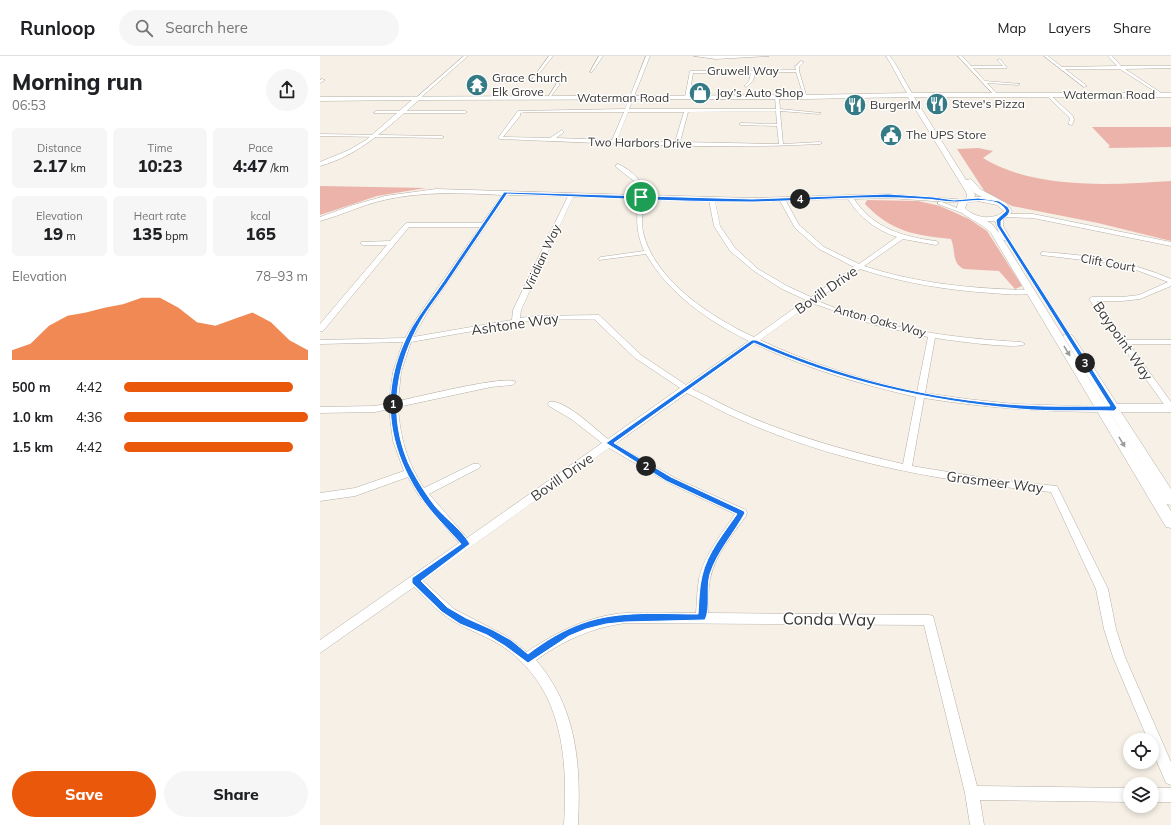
<!DOCTYPE html>
<html lang="en">
<head>
<meta charset="utf-8">
<style>
	:root { --surface:#fff; --page:#f6f6f6; --text:#202124; --muted:#757577; --line:#e0e0e0; --accent:#ea580c }
	body { margin:0; font-family:Mulish,sans-serif; background:var(--page); color:var(--text); height:100vh; display:flex; flex-direction:column; font-size:15px; white-space:nowrap }
	* { box-sizing:border-box; margin:0 }
	p { font-size:13px; color:var(--muted) }
	.icon { flex:none; width:22px; height:22px; fill:none; stroke:currentColor; stroke-width:2; stroke-linecap:round; stroke-linejoin:round }
	.map { position:relative; flex:1; overflow:hidden }
	.drawer { display:flex; flex-direction:column; background:var(--surface); width:320px }
	.drawer>* { flex:none }
	.tools { position:absolute; left:803px; top:677px; display:grid; gap:8px }
	.tools a { display:grid; place-items:center; width:36px; height:36px; border-radius:50%; background:var(--surface); box-shadow:0 2px 6px #0003; font-size:20px }
	.pin { position:absolute; display:grid; place-items:center; width:34px; height:34px; color:#fff; margin:-17px; border:2px solid #fff; border-radius:50%; box-shadow:0 1px 4px #0007 }
	.km { position:absolute; width:20px; height:20px; margin:-10px; border-radius:50%; background:#222; color:#fff; font-size:11px; line-height:20px; text-align:center }
	.round { display:grid; place-items:center; flex:none; width:42px; height:42px; border-radius:21px; background:var(--page) }
	.summary { display:flex; align-items:center; justify-content:space-between; height:68px; padding:0 12px }
	h1 { font-size:22px; font-weight:800; line-height:30px }
	.metrics { display:grid; grid-template-columns:repeat(3,1fr); gap:6px; height:68px; padding:4px 12px }
	.metrics div { display:grid; align-content:center; border-radius:6px; background:var(--page); text-align:center }
	.metrics b { font-size:17px; font-weight:800 }
	.metrics small { font-size:11px; font-weight:400 }
	.metrics p { font-size:11px }
	.chart { height:112px; padding:8px 12px }
	.chart p { display:flex; justify-content:space-between }
	.chart svg { width:100%; height:72px; margin-top:4px; fill:var(--accent); opacity:.7 }
	.cta { display:flex; gap:8px; margin-top:auto; padding:8px 12px }
	.cta a { flex:1; height:46px; border-radius:24px; background:var(--accent); color:#fff; font-size:16px; font-weight:800; line-height:46px; text-align:center }
	.cta a+a { background:var(--page); color:var(--text) }
	ul { padding:0 12px; list-style:none; font-size:13px }
	li { display:grid; grid-template-columns:64px 48px 1fr; align-items:center; height:30px }
	li i { height:10px; border-radius:5px; background:var(--accent) }
	header { display:flex; align-items:center; gap:24px; box-sizing:border-box; height:56px; padding:0 20px; background:var(--surface); border-bottom:1px solid var(--line) }
	header strong { font-size:19px }
	nav { display:flex; gap:22px; margin-inline-start:auto; font-size:14px }
	.search { width:280px; height:36px; background:var(--page); display:flex; align-items:center; gap:10px; box-sizing:border-box; padding:0 14px; border-radius:22px; color:var(--muted); font-size:15px }
	main { display:flex; flex:1; min-height:0 }
	.map>svg:first-child { display:block }
	.green { fill:#ebb3aa }
	.lines { fill:none; stroke-linecap:round; stroke-linejoin:round }
	.street-casing { stroke:#b5b0a7; stroke-width:1 }
	.secondary-casing { stroke:#b5b0a7; stroke-width:1 }
	.street { fill:#fff; fill-rule:evenodd }
	.secondary { fill:#fff; fill-rule:evenodd }
	.oneway { fill:#9c9c9a }
	.route { fill:#1a73e8; stroke:#fff; fill-rule:evenodd }
	.labels { text-anchor:middle; stroke-width:3; stroke-linejoin:round; paint-order:stroke }
	.far-street-label { font-size:12px; fill:#3a3834; stroke:#fefefe }
	.far-poi-label { font-size:12px; fill:#3a3834; stroke:#fefefe; text-anchor:start }
	.street-label { font-size:14px; fill:#3a3834; stroke:#fefefe }
	.near-street-label { font-size:17px; fill:#3a3834; stroke:#fefefe }
</style>
</head>
<body>
<header>
<strong>Runloop</strong>
<div class="search"><svg class="icon" aria-label="search" viewBox="0 0 24 24"><circle cx="10" cy="10" r="6"/><path d="M15 15l6 6"/></svg>Search here</div>
<nav><a>Map</a><a>Layers</a><a>Share</a></nav>
</header>
<main>
<section class="drawer">
<div class="summary"><div><h1>Morning run</h1><p>06:53</p></div><a class="round"><svg class="icon" aria-label="share" viewBox="0 0 24 24"><path d="M12 15V3M7 8l5-5 5 5M5 13v7h14v-7"/></svg></a></div>
<div class="metrics">
<div><p>Distance</p><b>2.17<small> km</small></b></div>
<div><p>Time</p><b>10:23</b></div>
<div><p>Pace</p><b>4:47<small> /km</small></b></div>
</div>
<div class="metrics">
<div><p>Elevation</p><b>19<small> m</small></b></div>
<div><p>Heart rate</p><b>135<small> bpm</small></b></div>
<div><p>kcal</p><b>165</b></div>
</div>
<div class="chart"><p><span>Elevation</span>78–93 m</p>
<svg viewBox="0 0 160 44" preserveAspectRatio="none"><path d="M0 44V38L10 34L20 23L30 17L40 15L50 12L60 10L70 6L80 6L90 12L100 21L110 23L120 19L130 15L140 21L150 32L160 38V44z"/></svg>
</div>
<ul>
<li><b>500 m</b>4:42<i style="width:92%"></i></li>
<li><b>1.0 km</b>4:36<i style="width:100%"></i></li>
<li><b>1.5 km</b>4:42<i style="width:92%"></i></li>
</ul>
<div class="cta"><a>Save</a><a>Share</a></div>
</section>
<div class="map">
<svg width="851" height="769" viewBox="0 0 851 769">
	<rect width="100%" height="100%" fill="#f6f0e6"/>
	<!-- green -->
	<g class="green">
		<path d="M772,71h79v20l-61,1 -2,-1 2,-1z"/>
		<path d="M658,92l15,3 -10,7c52,32 128,27 188,23v60l-73,-18 -86,-17 -27,-14 -28,-43z"/>
		<path d="M0,130l106,2 -49,8 -57,19z"/>
		<path d="M547,144l51,1 22,5 29,13 18,12 35,55 -7,3 -16,-18 -35,-2c-13,-6 -8,-19 -13,-30 -37,-4 -59,-7 -86,-35z"/>
	</g>
	<g class="lines">
		<!-- street casing -->
		<g class="street-casing">
			<g id="street">
				<path d="M144,0h4l-50,44h-2v-2z"/>
				<path d="M229,0h4l-20,25h-2z"/>
				<path d="M279,0h4l-11,16h-2z"/>
				<path d="M326,0h4l-21,53h147l-1,-12 2,-1 2,1 1,12 41,4 -2,1 -39,-3 3,33 37,-2 2,1 -2,1c-107,6 -213,-1 -320,-5l-2,-1 20,-27 107,-2zM456,55l1,13 -36,-1 -2,1 2,1 36,1 2,18 -99,-2 8,-30zM206,56h98l-12,28 -56,-2 8,-6 -2,-2 -12,8 -47,-1 17,-21v-3zM308,56h56l-9,30 -58,-2z"/>
				<path d="M374,0h75l-53,3z"/>
				<path d="M638,0h4l9,10h32l-6,-6 3,-1 7,9h-34l12,13 35,3 -2,1 -31,-2 11,12 -3,1z"/>
				<path d="M724,0h4l14,11 55,-1 -9,-10h4l9,10h50v2l-46,1 38,25 -1,2 -42,-27h-55l22,17 -3,1z"/>
				<path d="M481,5l3,1 -5,5v4l8,27 -3,-1 -8,-25 -41,1 -2,8 -7,6 -2,-1 5,-5 2,-8h-58l-4,24 -2,1 -2,-1 5,-26 106,-1 -1,-3z"/>
				<path d="M2,23l3,1 -5,3v-3z"/>
				<path d="M237,27l3,1 -11,15h-2z"/>
				<path d="M727,38h2l24,22 1,4 -2,5 -4,-1 2,-4 -1,-3 -22,-21z"/>
				<path d="M56,55h89l2,1 -2,1h-91z"/>
				<path d="M0,78l122,2 2,1 -2,1 -122,-2z"/>
				<path d="M298,108c13,6 26,17 26,31l108,3 136,-4 79,6v2l-2,1 -77,-5 -34,1c19,29 49,38 82,42l3,2 -3,2 -33,-6 -39,27c55,18 111,23 168,24l3,2 -1,1c-13,3 -29,1 -43,0 -45,-3 -88,-10 -131,-24l-44,31c65,29 135,38 205,42l4,2c-7,6 -77,-4 -90,-6l-10,55 42,6 47,5 96,3 1,2 -4,3c-62,0 -122,-4 -183,-14l-12,68 85,14 60,6 51,103 8,40 9,28 46,105v23l-5,-2 -14,-33v-10h-4l-35,-83 -9,-28 -8,-40 -45,-97c-105,-10 -210,-28 -308,-71 -19,-8 -38,-19 -56,-28l-72,51 62,35 69,31 1,3 -1,3c-14,19 -31,39 -36,63 -2,11 -2,23 -2,34l221,2 4,1 44,170 153,2v14l-150,-2 4,25h-14l-5,-32 -41,-168 -299,-2c-34,5 -61,17 -89,37 41,48 45,104 42,165h-14c4,-69 -1,-140 -65,-181 -15,-9 -31,-14 -46,-23 -15,-9 -27,-22 -39,-34l-94,66v-13l139,-97 -40,-47 -11,-19 -53,19 -35,5v-8l35,-5 49,-17 -11,-30 -4,-32 -14,3 -55,1v-6l55,-1 14,-3 4,-31 10,-30 -83,2v-4l85,-2 13,-22 62,-89h-71l-86,104h-3v-7l67,-79h-24l-2,-1v-2l29,-1 15,-17 2,-1h75l20,-28c-39,-2 -79,-4 -118,5 -22,5 -42,15 -64,21v-4l33,-12 32,-9 51,-7 203,6 -2,-9 -3,-5 -18,-14v-2zM188,139l60,1 -55,114 -1,10 -99,17 17,-29zM253,141l66,1c-3,20 -3,34 5,53l-43,6 -2,1v2l47,-6c23,40 62,67 103,87l-63,44 -45,-30 -42,-40 -64,1 -15,2 1,-8zM324,143l65,1 5,26 16,25 24,20 28,18 24,11 -52,37c-42,-19 -100,-57 -111,-105 -2,-11 0,-22 1,-33zM528,143c12,19 28,31 49,38l-38,27 -35,-17 -25,-22 -13,-24zM395,145h65l15,27 24,21 35,18 -43,30 -24,-11 -29,-17 -23,-21 -15,-22zM492,247l63,22 53,12 -11,55c-54,-12 -106,-28 -157,-52zM274,263l41,39 45,30 -72,51c-12,-9 -44,-41 -59,-37l-1,2 1,2 22,13 31,24 -135,95 -38,-44 50,-26 2,-2 -2,-2h-6l-49,24c-17,-25 -24,-51 -26,-81l93,-20 21,-2 4,-3c-8,-8 -102,16 -118,19l3,-29 10,-30 124,-22zM435,288c52,25 105,40 161,53l-13,67c-52,-12 -103,-26 -153,-47 -20,-8 -39,-19 -58,-28zM289,392l62,36 64,30c-13,20 -31,41 -36,65 -2,11 -2,23 -3,34 -23,0 -47,-1 -70,0 -35,2 -70,19 -99,39l-21,-16 -52,-27 -31,-28z"/>
				<path d="M618,146h4l25,10 -5,1 -24,-9z"/>
				<path d="M683,158h30l138,28v4l-138,-28 -32,-1 -1,-1z"/>
				<path d="M723,196c44,3 87,9 128,27v7l-31,13 -18,2h-25l28,39h46v4h-42l42,58v9l-3,-1 -79,-111 3,-2h30l17,-2 29,-13 -29,-11 -31,-8 -67,-8v-2z"/>
				<rect x="832" y="732" width="19" height="14"/>
			</g>
		</g>
		<!-- secondary casing -->
		<g class="secondary-casing">
			<g id="secondary">
				<path d="M566,0h4c9,12 14,25 22,37h259v4h-257l52,83 5,-1 9,10 26,14 6,8 -3,5 -6,3v7l7,12 -1,2h-6l-4,-7 172,278v17l-5,-1 -175,-294c-10,-11 -25,-14 -34,-25 0,-5 4,-8 9,-9l1,-4 -1,-3 -58,-95 -102,2 -387,1c-31,27 -59,55 -99,66v-4l29,-12 17,-10 46,-40 -92,1v-4l486,-2 101,-2c-8,-12 -13,-25 -21,-37zM650,131l4,6 8,4h-8l1,-2zM658,145l19,4 7,6c-10,10 -30,7 -39,-3l2,-5zM667,165h8l4,12 -7,-9z"/>
				<path d="M748,277l5,3 44,68h54v8h-50l50,77v16l-5,-1 -103,-168z"/>
			</g>
		</g>
		<!-- street -->
		<use href="#street" class="street"/>
		<!-- secondary -->
		<use href="#secondary" class="secondary"/>
	</g>
	<!-- one-way arrows -->
	<defs><path id="oneway-solid" d="M-6-.8H1V-3.2L6.5 0L1 3.2V.8H-6Z"/></defs>
	<g class="oneway">
		<use href="#oneway-solid" transform="translate(747 295) rotate(59)"/>
		<use href="#oneway-solid" transform="translate(802 386) rotate(59)"/>
	</g>
	<!-- route -->
	<path class="route" d="M184,136l248,7 136,-5 45,3 21,3 24,-2 21,3 9,6 2,4 -2,4 -7,6v5l116,182 -3,3c-31,-1 -63,1 -94,-2 -92,-8 -182,-28 -266,-66l-140,100 57,34 73,34 1,2c-11,20 -28,39 -35,61 -4,14 1,34 -5,46l-80,2 -19,2 -20,5 -17,7 -41,27 -23,-17 -18,-11 -27,-11 -18,-12 -30,-29v-5l49,-34c-14,-16 -30,-31 -41,-48 -36,-55 -40,-112 -8,-169 9,-15 21,-30 31,-45 20,-30 41,-60 61,-90zM187,138c81,3 163,8 245,8 57,-1 113,-7 170,-3 11,0 22,3 33,3 13,0 44,-7 51,9l-10,9 1,6 113,180c-30,0 -59,1 -88,-1 -92,-5 -183,-28 -266,-65h-4l-146,103 60,38 71,33c-13,19 -30,39 -35,62 -3,12 -3,25 -4,38 -37,0 -79,-4 -115,9 -20,7 -38,18 -55,31l-17,-14 -18,-10 -27,-12 -19,-11 -26,-26 49,-37c-8,-14 -24,-25 -35,-38 -10,-13 -20,-29 -27,-44 -19,-45 -13,-92 9,-134 9,-18 23,-34 34,-51 18,-27 37,-55 56,-83z"/>
	<!-- icons -->
	<defs>
		<g id="temple-disc" transform="scale(1.15)"><circle r="9.5" fill="#357b86" stroke="#fefefe"/><path d="M0-6L5-2H3V0L6.5 2.5H4V6H1.5V3h-3V6H-4V2.5H-6.5L-3 0V-2H-5Z" fill="#fff"/></g>
		<g id="shop-disc" transform="scale(1.15)"><circle r="9.5" fill="#357b86" stroke="#fefefe"/><path d="M-5-2.5h2.3a2.7 3.5 0 0 1 5.4 0H5L5.5 6h-11ZM-1.5-2.5h3a1.5 2.3 0 0 0-3 0Z" fill="#fff"/></g>
		<g id="restaurant-disc" transform="scale(1.15)"><circle r="9.5" fill="#357b86" stroke="#fefefe"/><path d="M-5-6h1v4h1v-4h1v4h1v-4h1v5L-1.5 .5V6h-2V.5L-5-1ZM5-6V6H3V1.5H1.5Q1.5-4 5-6Z" fill="#fff"/></g>
		<g id="civic-disc" transform="scale(1.15)"><circle r="9.5" fill="#357b86" stroke="#fefefe"/><path d="M-.6-6.5H3V-4.5H.6V-3L4-1V1h2V6H-6V1h2V-1L-.6-3ZM-1.2 2.5V6h2.4V2.5Z" fill="#fff"/></g>
	</defs>
	<g fill-rule="evenodd">
		<use href="#temple-disc" x="157" y="29"/>
		<use href="#shop-disc" x="380" y="37"/>
		<use href="#restaurant-disc" x="617" y="48"/>
		<use href="#restaurant-disc" x="535" y="49"/>
		<use href="#civic-disc" x="571" y="79"/>
	</g>
	<g class="labels">
		<!-- far-street labels -->
		<g class="far-street-label">
			<text x="423" y="19">Gruwell Way</text>
			<text x="789" y="43">Waterman Road</text>
			<text x="303" y="46">Waterman Road</text>
			<text transform="translate(320 87) rotate(1)" y="4">Two Harbors Drive</text>
			<text transform="translate(222 202) rotate(-65)" y="4">Viridian Way</text>
			<text transform="translate(788 207) rotate(10)" y="4">Clift Court</text>
			<text transform="translate(560 265) rotate(15)" y="4">Anton Oaks Way</text>
		</g>
		<!-- far-poi labels -->
		<g class="far-poi-label">
			<text x="172" y="26">Grace Church<tspan x="172" dy="14">Elk Grove</tspan></text>
			<text x="396" y="41">Jay’s Auto Shop</text>
			<text x="632" y="52">Steve's Pizza</text>
			<text x="550" y="53">BurgerIM</text>
			<text x="586" y="83">The UPS Store</text>
		</g>
		<!-- street labels -->
		<g class="street-label">
			<text transform="translate(506 234) rotate(-35)" y="5">Bovill Drive</text>
			<text transform="translate(195 268) rotate(-8)" y="5">Ashtone Way</text>
			<text transform="translate(803 285) rotate(55)" y="5">Baypoint Way</text>
			<text transform="translate(242 421) rotate(-35)" y="5">Bovill Drive</text>
			<text transform="translate(675 426) rotate(7)" y="5">Grasmeer Way</text>
		</g>
		<!-- near-street labels -->
		<g class="near-street-label">
			<text transform="translate(509 563) rotate(1)" y="6">Conda Way</text>
		</g>
	</g>
</svg>
<div class="tools">
<a><svg class="icon" aria-label="locate" viewBox="0 0 24 24"><circle cx="12" cy="12" r="6"/><path d="M12 2v4M12 18v4M2 12h4M18 12h4"/></svg></a>
<a><svg class="icon" aria-label="layers" viewBox="0 0 24 24"><path d="M12 4l9 5-9 5-9-5zM3 14l9 5 9-5"/></svg></a>
</div>
<div class="pin" style="left:321px;top:141px;background:#1e9e55"><svg class="icon" aria-label="arrive" viewBox="0 0 24 24"><path d="M6 21V4h12l-3 4 3 4H6"/></svg></div>
<b class="km" style="left:73px;top:348px">1</b>
<b class="km" style="left:326px;top:410px">2</b>
<b class="km" style="left:765px;top:307px">3</b>
<b class="km" style="left:480px;top:143px">4</b>
</div>
</main>
</body>
</html>
